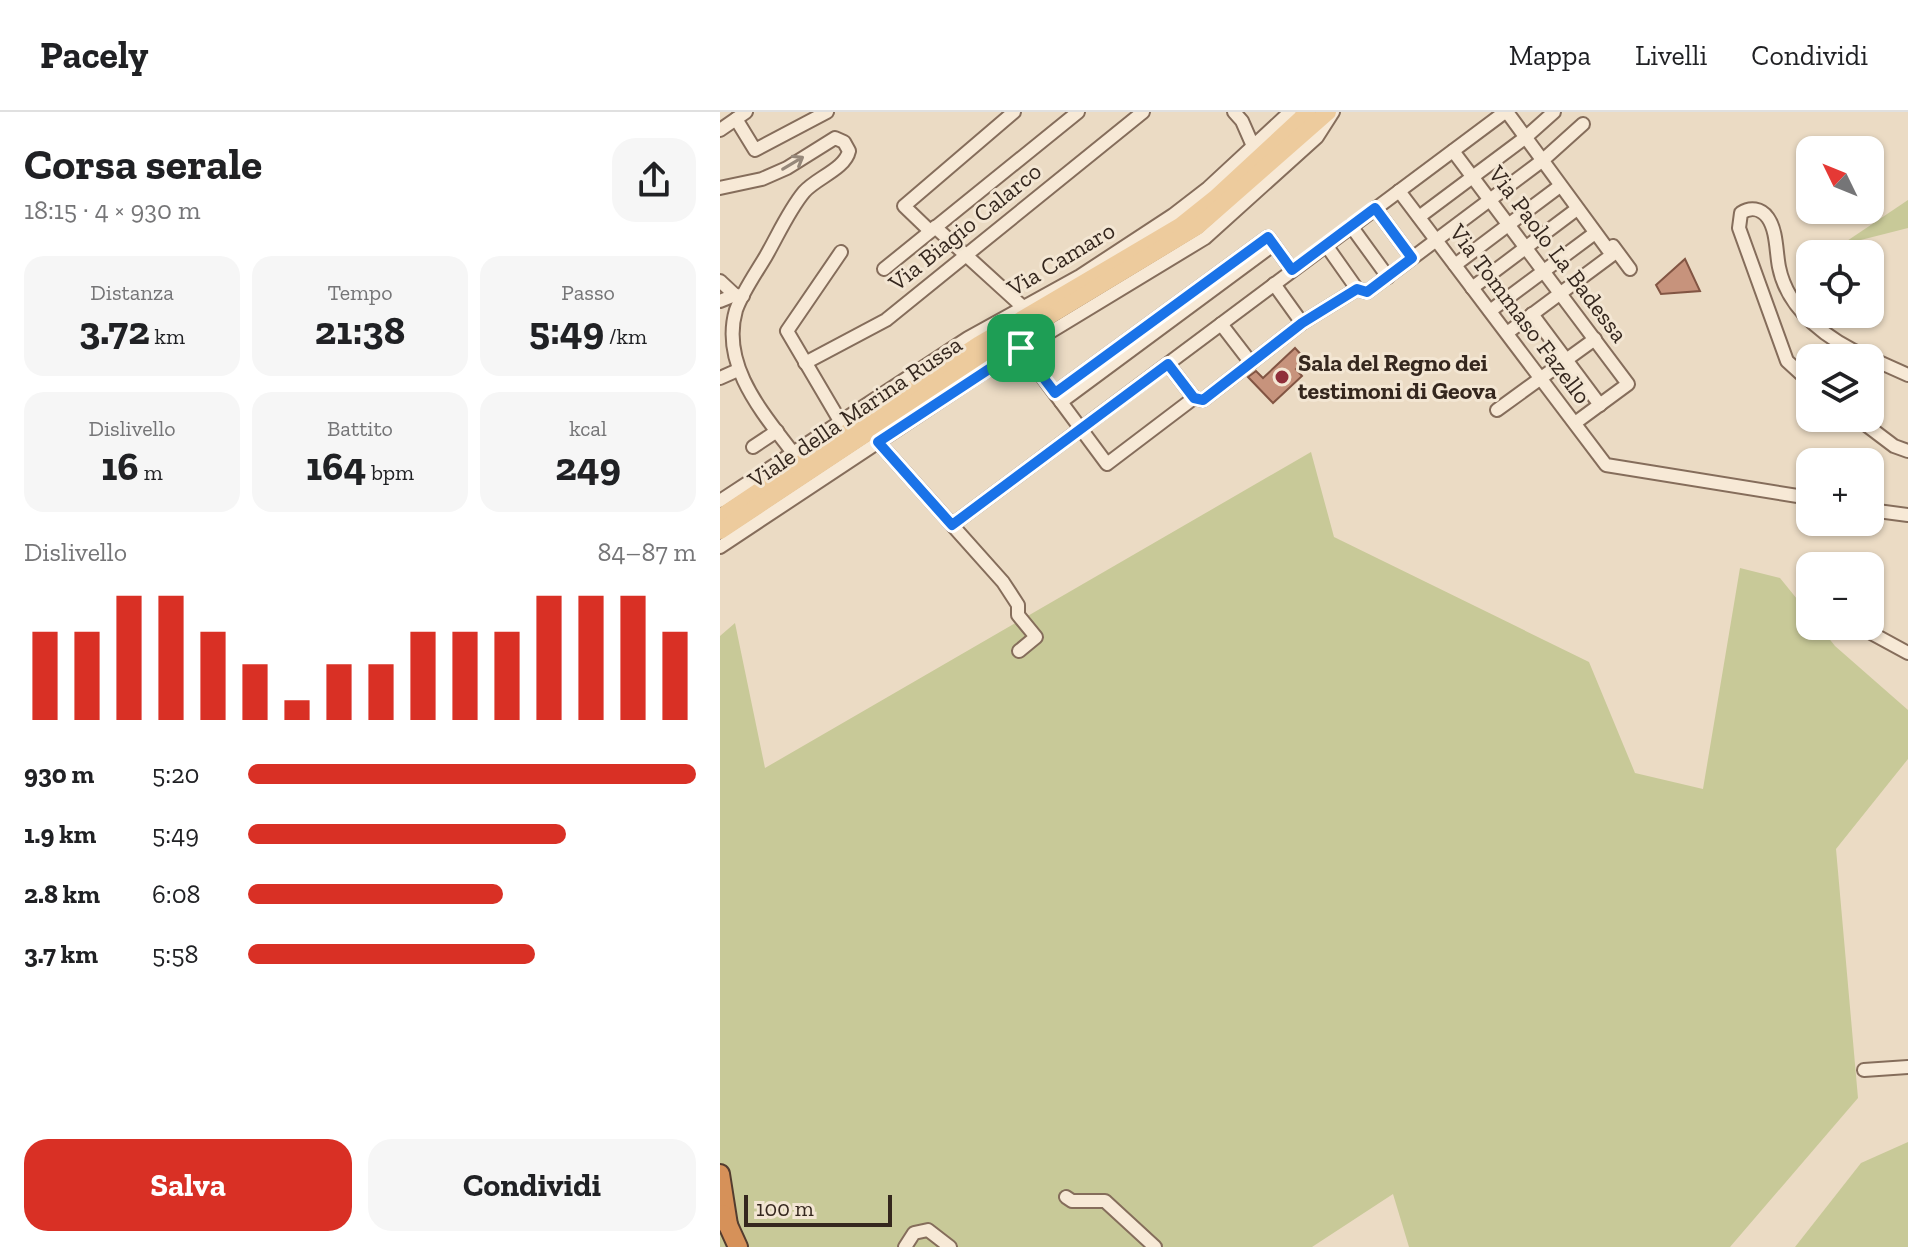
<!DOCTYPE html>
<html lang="it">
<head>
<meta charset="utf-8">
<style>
	:root { --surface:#fff; --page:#f6f6f6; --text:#202124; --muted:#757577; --line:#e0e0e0; --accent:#d93025 }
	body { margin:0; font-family:"Zilla Slab",serif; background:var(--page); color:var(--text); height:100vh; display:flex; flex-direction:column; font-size:30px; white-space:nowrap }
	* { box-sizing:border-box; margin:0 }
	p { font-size:26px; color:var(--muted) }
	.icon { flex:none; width:44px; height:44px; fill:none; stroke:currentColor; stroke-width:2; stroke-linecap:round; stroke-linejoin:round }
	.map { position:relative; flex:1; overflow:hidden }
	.sheet { display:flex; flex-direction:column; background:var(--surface); width:720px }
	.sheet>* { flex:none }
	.needle { width:52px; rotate:313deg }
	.tools { position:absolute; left:1076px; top:24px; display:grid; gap:16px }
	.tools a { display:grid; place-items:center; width:88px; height:88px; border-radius:16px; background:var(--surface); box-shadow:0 2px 6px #0004; font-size:40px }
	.scale { position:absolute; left:24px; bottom:20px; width:148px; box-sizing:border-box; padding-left:8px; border:4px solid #35271e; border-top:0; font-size:22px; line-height:28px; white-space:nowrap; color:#35271e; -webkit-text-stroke:6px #f3e6d3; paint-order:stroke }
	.pin { position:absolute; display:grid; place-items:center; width:68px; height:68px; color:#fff; margin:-34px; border-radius:16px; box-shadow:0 4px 12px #0006 }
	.round { display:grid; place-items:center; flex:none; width:84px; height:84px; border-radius:24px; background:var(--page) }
	.headline { display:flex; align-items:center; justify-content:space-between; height:136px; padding:0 24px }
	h1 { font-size:44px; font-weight:700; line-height:60px }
	.figures { display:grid; grid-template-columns:repeat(3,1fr); gap:12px; height:136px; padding:8px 24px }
	.figures div { display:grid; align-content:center; border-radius:20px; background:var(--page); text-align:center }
	.figures b { font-size:40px; font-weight:700 }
	.figures small { font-size:22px; font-weight:400 }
	.figures p { font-size:22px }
	.chart { height:224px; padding:16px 24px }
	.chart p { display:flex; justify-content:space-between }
	.chart svg { width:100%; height:144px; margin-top:8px; stroke:var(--accent); stroke-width:6 }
	.action { display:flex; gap:16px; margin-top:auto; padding:16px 24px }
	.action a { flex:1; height:92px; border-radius:24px; background:var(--accent); color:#fff; font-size:32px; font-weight:700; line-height:92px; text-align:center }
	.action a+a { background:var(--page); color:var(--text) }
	ul { padding:0 24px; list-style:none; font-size:26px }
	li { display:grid; grid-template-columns:128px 96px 1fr; align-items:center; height:60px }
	li i { height:20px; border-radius:10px; background:var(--accent) }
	header { display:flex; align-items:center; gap:48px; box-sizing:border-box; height:112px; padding:0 40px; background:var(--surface); border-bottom:2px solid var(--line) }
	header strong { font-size:38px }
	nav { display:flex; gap:44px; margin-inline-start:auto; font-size:28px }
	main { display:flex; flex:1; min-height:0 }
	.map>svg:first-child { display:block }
	.green { fill:#c8c998 }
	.building { fill:#c7937c; stroke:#825543; stroke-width:2 }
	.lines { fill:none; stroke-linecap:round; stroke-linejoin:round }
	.minor-casing { stroke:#856d5b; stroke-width:16 }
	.major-casing { stroke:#533c2f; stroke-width:20 }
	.highway-casing { stroke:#533c2f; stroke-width:22 }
	.minor { stroke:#f7e9d6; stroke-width:12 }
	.major { stroke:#edcb9d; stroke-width:16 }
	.highway { stroke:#d69159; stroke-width:18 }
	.oneway { stroke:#96887a }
	.route-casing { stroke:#fff; stroke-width:16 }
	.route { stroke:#1a73e8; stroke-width:10 }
	.poi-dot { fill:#902f3a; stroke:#f3e6d3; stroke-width:3 }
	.labels { text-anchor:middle; stroke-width:6; stroke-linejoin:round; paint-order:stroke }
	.street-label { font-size:24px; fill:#35271e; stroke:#f3e6d3 }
	.poi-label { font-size:24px; font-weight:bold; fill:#35271e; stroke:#f3e6d3; text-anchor:start }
</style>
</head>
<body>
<header>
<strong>Pacely</strong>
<nav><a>Mappa</a><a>Livelli</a><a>Condividi</a></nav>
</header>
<main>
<section class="sheet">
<div class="headline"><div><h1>Corsa serale</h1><p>18:15 · 4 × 930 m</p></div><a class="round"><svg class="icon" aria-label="share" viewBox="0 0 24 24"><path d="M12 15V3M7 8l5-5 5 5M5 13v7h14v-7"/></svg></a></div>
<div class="figures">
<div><p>Distanza</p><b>3.72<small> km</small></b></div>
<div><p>Tempo</p><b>21:38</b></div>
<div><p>Passo</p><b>5:49<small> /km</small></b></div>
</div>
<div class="figures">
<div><p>Dislivello</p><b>16<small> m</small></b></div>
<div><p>Battito</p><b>164<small> bpm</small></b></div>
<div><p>kcal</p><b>249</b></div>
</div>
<div class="chart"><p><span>Dislivello</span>84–87 m</p>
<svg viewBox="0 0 160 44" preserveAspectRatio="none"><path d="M5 44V17M15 44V17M25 44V6M35 44V6M45 44V17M55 44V27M65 44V38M75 44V27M85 44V27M95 44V17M105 44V17M115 44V17M125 44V6M135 44V6M145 44V6M155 44V17"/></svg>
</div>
<ul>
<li><b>930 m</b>5:20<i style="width:100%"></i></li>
<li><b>1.9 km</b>5:49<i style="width:71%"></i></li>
<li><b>2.8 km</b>6:08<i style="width:57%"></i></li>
<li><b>3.7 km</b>5:58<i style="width:64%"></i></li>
</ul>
<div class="action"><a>Salva</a><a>Condividi</a></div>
</section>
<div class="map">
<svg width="1188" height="1135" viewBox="0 0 1188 1135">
	<rect width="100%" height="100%" fill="#ebdbc4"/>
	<!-- green -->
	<g class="green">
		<path d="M1188,88v28l-67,17z"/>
		<path d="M591,340l23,85 255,125 46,111 68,16 37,-221 40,10 30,37v11h9l16,20 73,64v49l-72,90 22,249 -128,149h-321l-16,-53 -81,53h-592v-611l15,-13 30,145z"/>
		<path d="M1188,1030v105h-113l66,-84z"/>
	</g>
	<!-- building -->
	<g class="building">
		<path d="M965,147l15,32 -39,3 -5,-9z"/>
		<path d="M575,236l11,12 -10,9 6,7 -29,27 -25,-26 8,-6 7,7z"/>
	</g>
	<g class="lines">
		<!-- minor casing -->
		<g class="minor-casing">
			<g id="minor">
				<path d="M514,0l8,9 11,25"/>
				<path d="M16,7l19,31 72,-38"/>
				<path d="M0,18l26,-18"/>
				<path d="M733,39l175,233 -53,39"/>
				<path d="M0,76l42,-9 25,-11 48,-30 9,4 5,9c-4,18 -33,27 -45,41 -15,18 -26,43 -38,64 -10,17 -23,35 -30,54 -16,55 27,103 57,143"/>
				<path d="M679,79l207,274 204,33"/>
				<path d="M655,96l37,50"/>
				<path d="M699,105l107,-80 28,-25"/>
				<path d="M631,114l37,51"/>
				<path d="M215,115l89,81"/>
				<path d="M210,119l-26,-25 110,-94"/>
				<path d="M606,133l31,44"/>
				<path d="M893,134l17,23"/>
				<path d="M735,153l105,-79"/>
				<path d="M164,157l194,-157"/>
				<path d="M0,169l15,14"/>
				<path d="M554,172l28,39"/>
				<path d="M752,176l105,-79"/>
				<path d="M0,189l15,-6 8,1"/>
				<path d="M770,199l105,-78"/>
				<path d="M812,202l68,91"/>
				<path d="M501,212l30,39"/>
				<path d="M787,221l105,-78 -105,-143"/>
				<path d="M301,236l86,116 87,-66 9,2 99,-77 55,-34 10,3 176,-132 40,-36"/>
				<path d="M1150,246l38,17"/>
				<path d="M85,251l81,-43 257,-208"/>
				<path d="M448,252l26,34"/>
				<path d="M0,266l18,-8"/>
				<path d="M1090,270l-23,-21 -48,-133 2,-15c9,-6 20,-5 27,5 9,13 8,34 11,49 9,45 51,74 90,91"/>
				<path d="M335,281l213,-156 24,33"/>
				<path d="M341,290l212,-157"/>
				<path d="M777,298l98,-71"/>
				<path d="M1137,306l37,28 14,5"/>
				<path d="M120,309l-53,-90 54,-79"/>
				<path d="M158,330l125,140 15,23v10l18,22 -17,14"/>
				<path d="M33,335l24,-16"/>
				<path d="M0,389l248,-163 112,-62 93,-61 35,-27 82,-76"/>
				<path d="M1150,398l38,5"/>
				<path d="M232,413l553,-413"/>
				<path d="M0,435l261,-173 224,-136 112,-101 16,-25"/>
				<path d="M1142,516l46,25"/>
				<path d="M1144,958l44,-3"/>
				<path d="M346,1085l6,4h33l50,46"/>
				<path d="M185,1135l9,-14 14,-3 22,17"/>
			</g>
		</g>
		<!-- major casing -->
		<g class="major-casing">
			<g id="major">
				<path d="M0,405l258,-172 202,-119 35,-28 93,-86"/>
				<path d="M0,419l265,-176 212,-128 131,-115"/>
			</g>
		</g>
		<!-- highway casing -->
		<g class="highway-casing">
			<g id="highway">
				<path d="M0,1062l8,51"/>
				<path d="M3,1102l15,33"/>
			</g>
		</g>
		<!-- minor -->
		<use href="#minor" class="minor"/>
		<!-- major -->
		<use href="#major" class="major"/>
		<!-- highway -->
		<use href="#highway" class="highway"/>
	</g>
	<!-- one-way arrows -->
	<defs><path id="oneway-shaft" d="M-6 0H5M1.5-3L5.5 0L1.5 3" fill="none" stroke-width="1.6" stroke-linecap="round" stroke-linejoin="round" transform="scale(2)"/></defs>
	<use class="oneway" href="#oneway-shaft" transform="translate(73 51) rotate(-31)"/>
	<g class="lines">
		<!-- route casing -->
		<g class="route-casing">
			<path id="route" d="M655,96l37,50 -45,34 -10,-3 -55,34 -99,77 -9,-2 -26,-34 -216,161 -74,-83 143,-94 34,45 213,-156 24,33z"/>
		</g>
		<!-- route -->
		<use href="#route" class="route"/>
	</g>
	<!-- markers -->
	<circle class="poi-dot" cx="562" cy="265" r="8"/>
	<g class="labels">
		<!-- street labels -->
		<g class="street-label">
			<text transform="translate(245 115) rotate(-39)" y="8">Via Biagio Calarco</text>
			<text transform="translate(838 142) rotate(53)" y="8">Via Paolo La Badessa</text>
			<text transform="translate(341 147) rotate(-31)" y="8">Via Camaro</text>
			<text transform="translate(800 202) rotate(53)" y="8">Via Tommaso Fazello</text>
			<text transform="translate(135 300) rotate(-34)" y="8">Viale della Marina Russa</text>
		</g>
		<!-- poi labels -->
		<g class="poi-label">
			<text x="578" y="259">Sala del Regno dei<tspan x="578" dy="28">testimoni di Geova</tspan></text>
		</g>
	</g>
</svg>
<div class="tools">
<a><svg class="needle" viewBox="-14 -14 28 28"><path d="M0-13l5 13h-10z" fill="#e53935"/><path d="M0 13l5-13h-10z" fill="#757577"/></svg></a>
<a><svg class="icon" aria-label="locate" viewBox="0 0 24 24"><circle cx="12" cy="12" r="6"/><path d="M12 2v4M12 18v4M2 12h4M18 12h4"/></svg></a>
<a><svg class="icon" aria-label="layers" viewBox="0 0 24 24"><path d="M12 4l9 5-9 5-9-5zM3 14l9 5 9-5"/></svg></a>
<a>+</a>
<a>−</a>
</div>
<div class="scale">100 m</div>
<div class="pin" style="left:301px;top:236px;background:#1e9e55"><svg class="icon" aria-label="arrive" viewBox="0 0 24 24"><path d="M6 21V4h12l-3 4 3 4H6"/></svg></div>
</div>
</main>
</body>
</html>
